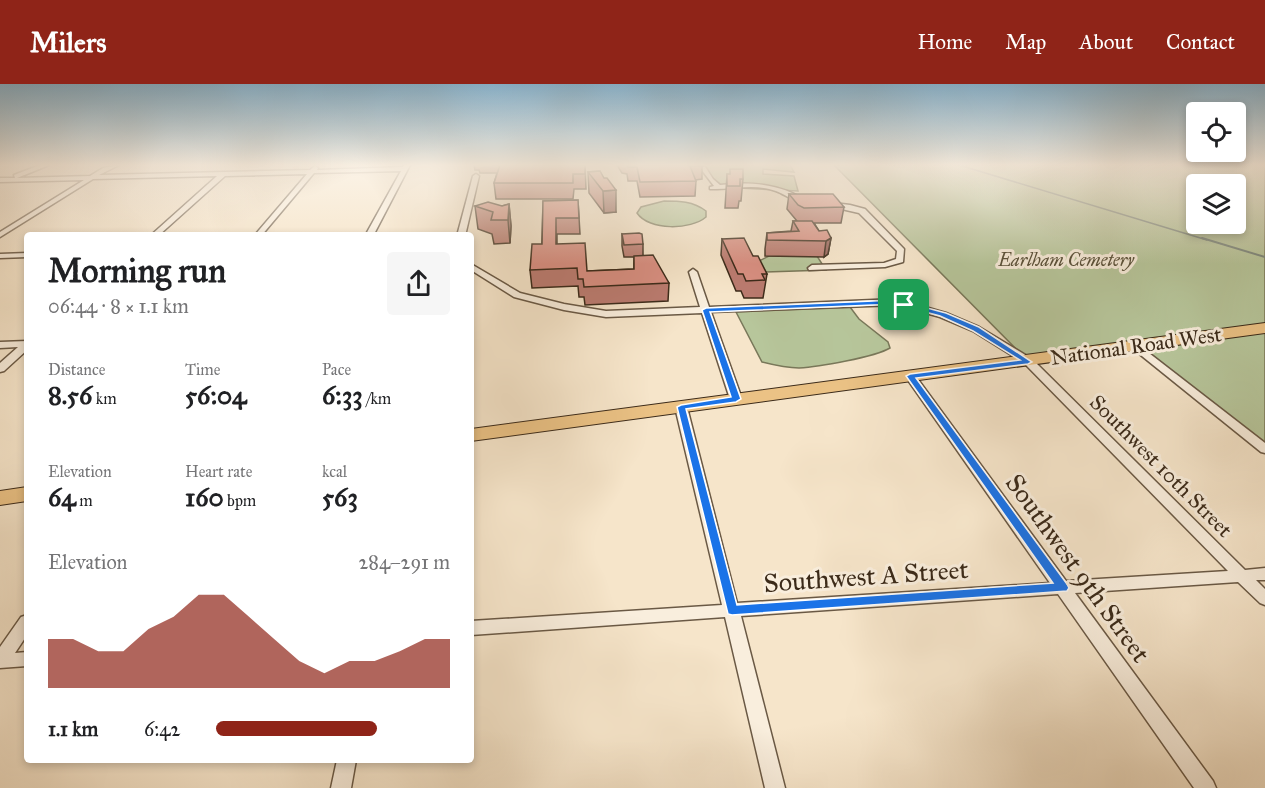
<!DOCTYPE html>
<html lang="en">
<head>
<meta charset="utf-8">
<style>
	:root { --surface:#fff; --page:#f6f6f6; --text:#202124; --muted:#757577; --accent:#8f2418 }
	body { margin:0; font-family:"IM FELL Great Primer",serif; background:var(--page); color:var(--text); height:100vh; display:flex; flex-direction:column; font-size:22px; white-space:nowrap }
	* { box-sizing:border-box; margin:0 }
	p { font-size:20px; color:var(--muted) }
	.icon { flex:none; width:33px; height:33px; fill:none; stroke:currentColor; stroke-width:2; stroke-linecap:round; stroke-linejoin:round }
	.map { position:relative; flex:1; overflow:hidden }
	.panel { position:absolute; left:24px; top:148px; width:450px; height:531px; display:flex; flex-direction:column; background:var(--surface); border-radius:6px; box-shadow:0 3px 9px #0003 }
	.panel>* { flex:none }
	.buttons { position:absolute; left:1186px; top:18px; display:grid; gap:12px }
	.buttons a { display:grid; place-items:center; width:60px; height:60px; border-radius:6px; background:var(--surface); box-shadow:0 3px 9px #0003; font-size:30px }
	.pin { position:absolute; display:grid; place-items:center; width:51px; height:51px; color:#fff; margin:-26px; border-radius:12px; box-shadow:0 3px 9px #0006 }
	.round { display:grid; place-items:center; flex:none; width:63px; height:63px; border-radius:6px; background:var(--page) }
	.overview { display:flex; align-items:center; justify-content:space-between; height:102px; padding:0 24px }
	h1 { font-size:33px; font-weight:800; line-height:45px }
	.stats { display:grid; grid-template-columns:repeat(3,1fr); gap:9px; height:102px; padding:6px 24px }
	.stats div { display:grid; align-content:center }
	.stats b { font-size:26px; font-weight:800 }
	.stats small { font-size:16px; font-weight:400 }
	.stats p { font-size:16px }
	.chart { height:168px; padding:12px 24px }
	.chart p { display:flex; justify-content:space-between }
	.chart svg { width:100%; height:108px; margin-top:6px; fill:var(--accent); opacity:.7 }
	ul { padding:0 24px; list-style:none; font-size:20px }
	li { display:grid; grid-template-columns:96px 72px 1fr; align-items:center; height:45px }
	li i { height:15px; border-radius:8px; background:var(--accent) }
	header { display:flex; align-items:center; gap:36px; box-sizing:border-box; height:84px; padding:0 30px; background:var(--accent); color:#fff }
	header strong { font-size:28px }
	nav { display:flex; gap:33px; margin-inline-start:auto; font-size:21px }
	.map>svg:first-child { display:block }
	.green { fill:#b7c69b; stroke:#79785a; stroke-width:1.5; fill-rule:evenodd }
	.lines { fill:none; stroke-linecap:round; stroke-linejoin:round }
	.stream-far1 { stroke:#768379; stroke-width:1.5 }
	.stream { stroke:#768379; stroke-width:2 }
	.minor-casing { stroke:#6a5945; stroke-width:3 }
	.primary-casing { stroke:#3b2a19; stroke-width:2 }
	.minor { fill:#f9eedd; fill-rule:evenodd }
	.primary { fill:#ebc285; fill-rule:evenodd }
	.wall { fill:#bb7b70; stroke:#3b2a19; stroke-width:1.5 }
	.shaded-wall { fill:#98645b; stroke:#3b2a19; stroke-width:1.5 }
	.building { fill:#d98f82; stroke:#3b2a19; stroke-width:1.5 }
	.route { fill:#1a73e8; stroke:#fff; stroke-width:1.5; fill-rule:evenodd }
	.labels { text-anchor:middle; stroke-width:6; stroke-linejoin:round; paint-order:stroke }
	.far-park-label { font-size:18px; font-style:italic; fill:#5a513a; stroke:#f9eedd }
	.street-label { font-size:21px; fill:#3b2a19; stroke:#f9eedd }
	.near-street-label { font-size:26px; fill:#3b2a19; stroke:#f9eedd }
</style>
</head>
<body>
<header>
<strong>Milers</strong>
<nav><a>Home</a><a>Map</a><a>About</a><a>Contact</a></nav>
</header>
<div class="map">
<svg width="1265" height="704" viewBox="0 0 1265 704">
	<rect width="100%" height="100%" fill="#f6e5ca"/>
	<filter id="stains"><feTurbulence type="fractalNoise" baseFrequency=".00333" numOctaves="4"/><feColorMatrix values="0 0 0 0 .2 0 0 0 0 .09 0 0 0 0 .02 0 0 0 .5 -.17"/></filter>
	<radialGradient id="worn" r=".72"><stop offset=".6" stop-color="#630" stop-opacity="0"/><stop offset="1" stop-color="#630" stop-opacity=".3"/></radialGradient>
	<!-- green -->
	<g class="green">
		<path d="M701,81h89l4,7 -31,-3v5l31,2 4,15 -79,-4z"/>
		<path d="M834,81h431v284l-129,-103 -108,15zM1197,100h39v40h-39z"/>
		<path d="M664,117c15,0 29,0 42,10v6c-15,13 -57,14 -69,-4l4,-6z"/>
		<path d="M769,172h48l9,14 -60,2 -7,-11z"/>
		<path d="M850,223l9,12 29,23 2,6c-15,9 -72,19 -91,20 -13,0 -25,-3 -37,-6l-26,-50z"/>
	</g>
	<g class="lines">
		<!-- stream-far1 -->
		<path class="stream-far1" d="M959,81l248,75"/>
		<!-- stream -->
		<path class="stream" d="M1202,154l63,19"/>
		<!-- minor casing -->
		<g class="minor-casing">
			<g id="minor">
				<path d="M40,81h9l-32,13 73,-2 13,-8 16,-3 -20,10 211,-5 5,-4 3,2 -1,2 86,-3 1,-2h6l-37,71h-8l36,-65 -87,2 -53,63h-7l53,-62 -82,2 -67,60h-8l67,-60 -124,3 -93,58v-5l84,-52 -84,2v-4h15l-1,-3z"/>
				<path d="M698,81h6l9,14 7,6c29,-4 63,-1 86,16 -8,4 -21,-7 -30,-10 -21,-8 -45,-1 -66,-2v-2l4,-1z"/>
				<path d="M476,90l3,2 -14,60h-8l16,-60z"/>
				<path d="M826,118l24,3 15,4 39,40 -1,13 -18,5 -76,3 -1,-2 4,-3 72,-2 12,-4 1,-8 -38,-38 -35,-8v-2z"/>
				<path d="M27,169v4l-27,1v-4z"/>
				<path d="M471,180l49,29 44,11 42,7 94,-4 -11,-35 4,-3 4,3 12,35 188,-8 49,14 33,14 53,32 213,211 20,-2v12h-9l9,9v16l-5,-2 -22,-21 -163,11 138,188 3,7h-22l-136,-194 -317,22 44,172h-20l-40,-171 -254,18v-14l251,-16 -47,-198 6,-3 6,3 50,196 313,-20 -145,-207 5,-3 4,1 152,207 162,-10 -204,-208 -51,-32 -33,-14 -43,-12 -186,7 31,87 -6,3 -6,-3 -28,-86 -96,4 -42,-7 -50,-13 -43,-27z"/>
				<path d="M27,257v9l-23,21 -4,1v-9l18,-16 -18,1v-6z"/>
				<path d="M1136,259l129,100v10l-4,-1 -129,-104 -1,-2z"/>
				<path d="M27,531v20l-12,18 12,-1v14l-27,2v-21l21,-30z"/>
				<path d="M337,676h19l-5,28h-20z"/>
			</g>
		</g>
		<!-- primary casing -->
		<g class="primary-casing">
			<g id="primary">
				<path d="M1265,239v10l-794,108v-12z"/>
				<path d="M27,403v14l-27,4v-14z"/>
			</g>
		</g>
		<!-- minor -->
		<use href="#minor" class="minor"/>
		<!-- primary -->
		<use href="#primary" class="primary"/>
	</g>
	<!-- wall -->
	<g class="wall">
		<path d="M474,81h111l1,24h-12l-1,10h-77l-2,-16 3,-10h-17l-1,-3h-4z"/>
		<path d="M617,81h85v14l-7,1 1,1 -1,15 -55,1 -3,-16h-9l-1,-7 -5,-1z"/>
		<path d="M600,87l16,41 -12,1 -15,-20 -1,-21z"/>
		<path d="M727,90l16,5 -2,22h-2l-1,7h-13z"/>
		<path d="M789,110l55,13 -3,16h-27l5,8 12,7 -3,16 -4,3 -59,-1v-7l2,-16 24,-2 2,-10h4l-10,-12z"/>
		<path d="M578,116l2,34h-23v10l30,27 47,-2v-12h-10l-2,-11v-12l21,10v11l26,28 -1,18 -83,4 -1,-8h-5l-1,-11 -46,2 -2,-18 12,-26 1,-43z"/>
		<path d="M509,120l2,22 -1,17 -16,1 -2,-10 -14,-5 -3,-23h27z"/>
		<path d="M722,155l31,17 14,18 -4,24h-19l-3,-7h-5l-15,-36z"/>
	</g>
	<!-- shaded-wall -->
	<g class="shaded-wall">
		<path d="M616,106v22l-12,1 -1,-22z"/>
		<path d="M509,120l2,22 -1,17 -2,-23z"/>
		<path d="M831,154l-3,16 -4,3 2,-16z"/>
	</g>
	<!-- building -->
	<g class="building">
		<path d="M500,81h85v9h-12v9h-79z"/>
		<path d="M627,81h75l1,1h-13l6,15 -56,1 -3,-15h-9z"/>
		<path d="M730,85h13v10h-3v7h-13v-12h3z"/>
		<path d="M600,87l4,7h3l9,12 -13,1 -15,-19z"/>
		<path d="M789,110h44l11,13 -40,1 -6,-3z"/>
		<path d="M578,116l1,18h-23v26l29,-1 2,28 47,-2v-13l19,-1 16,28 -85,4 -1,-8h-5l-1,-11 -47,2 2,-26h10l1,-43z"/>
		<path d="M488,118l14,4 7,-2 -1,16h-17l2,-8 -18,-6z"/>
		<path d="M793,137h19l7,10 8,-1 4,8 -5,3 -59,-1v-7l32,-2z"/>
		<path d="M639,149l3,1 1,10 -19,1 -2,-11z"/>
		<path d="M744,154l9,18h5l9,18h-5l3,6 -19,1 -3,-7h-5l-16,-35z"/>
	</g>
	<!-- sky -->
	<linearGradient id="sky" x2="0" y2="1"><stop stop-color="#8ab8d5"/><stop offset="0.45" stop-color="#fbf3e7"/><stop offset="1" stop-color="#fbf3e7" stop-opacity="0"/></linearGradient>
	<rect width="1265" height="180" fill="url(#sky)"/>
	<!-- route -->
	<path class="route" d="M897,216l49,13 33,14 53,35 -4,2 -112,14 151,206 2,4 -2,3 -335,24 -4,-1 -51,-207 4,-2 50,-8 -29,-87 4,-2zM896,220l44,12 33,15 47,29 -110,14 -4,2 147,207 -316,22 -51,-196 50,-7 5,-3 -31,-87z"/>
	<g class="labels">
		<!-- far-park labels -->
		<g class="far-park-label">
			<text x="1066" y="182">Earlham Cemetery</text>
		</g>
		<!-- street labels -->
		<g class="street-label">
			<text transform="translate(1136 262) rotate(-8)" y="7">National Road West</text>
			<text transform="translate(1161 382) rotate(45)" y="7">Southwest 10th Street</text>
		</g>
		<!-- near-street labels -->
		<g class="near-street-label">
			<text transform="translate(1078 484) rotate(54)" y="9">Southwest 9th Street</text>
			<text transform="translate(866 492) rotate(-4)" y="9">Southwest A Street</text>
		</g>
	</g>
	<rect width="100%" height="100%" filter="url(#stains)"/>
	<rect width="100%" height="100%" fill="url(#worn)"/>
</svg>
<div class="buttons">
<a><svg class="icon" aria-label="locate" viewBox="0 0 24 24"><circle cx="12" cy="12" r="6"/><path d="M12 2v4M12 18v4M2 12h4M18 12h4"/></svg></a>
<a><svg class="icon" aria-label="layers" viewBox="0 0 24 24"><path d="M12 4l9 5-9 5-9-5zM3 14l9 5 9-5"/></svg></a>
</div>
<div class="pin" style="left:904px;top:221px;background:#1e9e55"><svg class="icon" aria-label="arrive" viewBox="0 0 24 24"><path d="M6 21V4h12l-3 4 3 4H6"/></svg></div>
<section class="panel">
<div class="overview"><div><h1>Morning run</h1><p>06:44 · 8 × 1.1 km</p></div><a class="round"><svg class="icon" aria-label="share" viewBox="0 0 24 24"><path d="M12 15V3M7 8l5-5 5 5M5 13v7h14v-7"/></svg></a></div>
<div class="stats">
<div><p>Distance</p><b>8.56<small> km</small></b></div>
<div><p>Time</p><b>56:04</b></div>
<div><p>Pace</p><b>6:33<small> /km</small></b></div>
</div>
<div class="stats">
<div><p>Elevation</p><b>64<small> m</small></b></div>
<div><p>Heart rate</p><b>160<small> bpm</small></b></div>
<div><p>kcal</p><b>563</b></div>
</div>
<div class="chart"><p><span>Elevation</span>284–291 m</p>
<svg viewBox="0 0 160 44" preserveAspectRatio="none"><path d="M0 44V24L10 24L20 29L30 29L40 20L50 15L60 6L70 6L80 15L90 24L100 33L110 38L120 33L130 33L140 29L150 24L160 24V44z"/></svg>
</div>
<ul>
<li><b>1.1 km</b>6:42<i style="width:69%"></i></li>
</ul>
</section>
</div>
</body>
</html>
